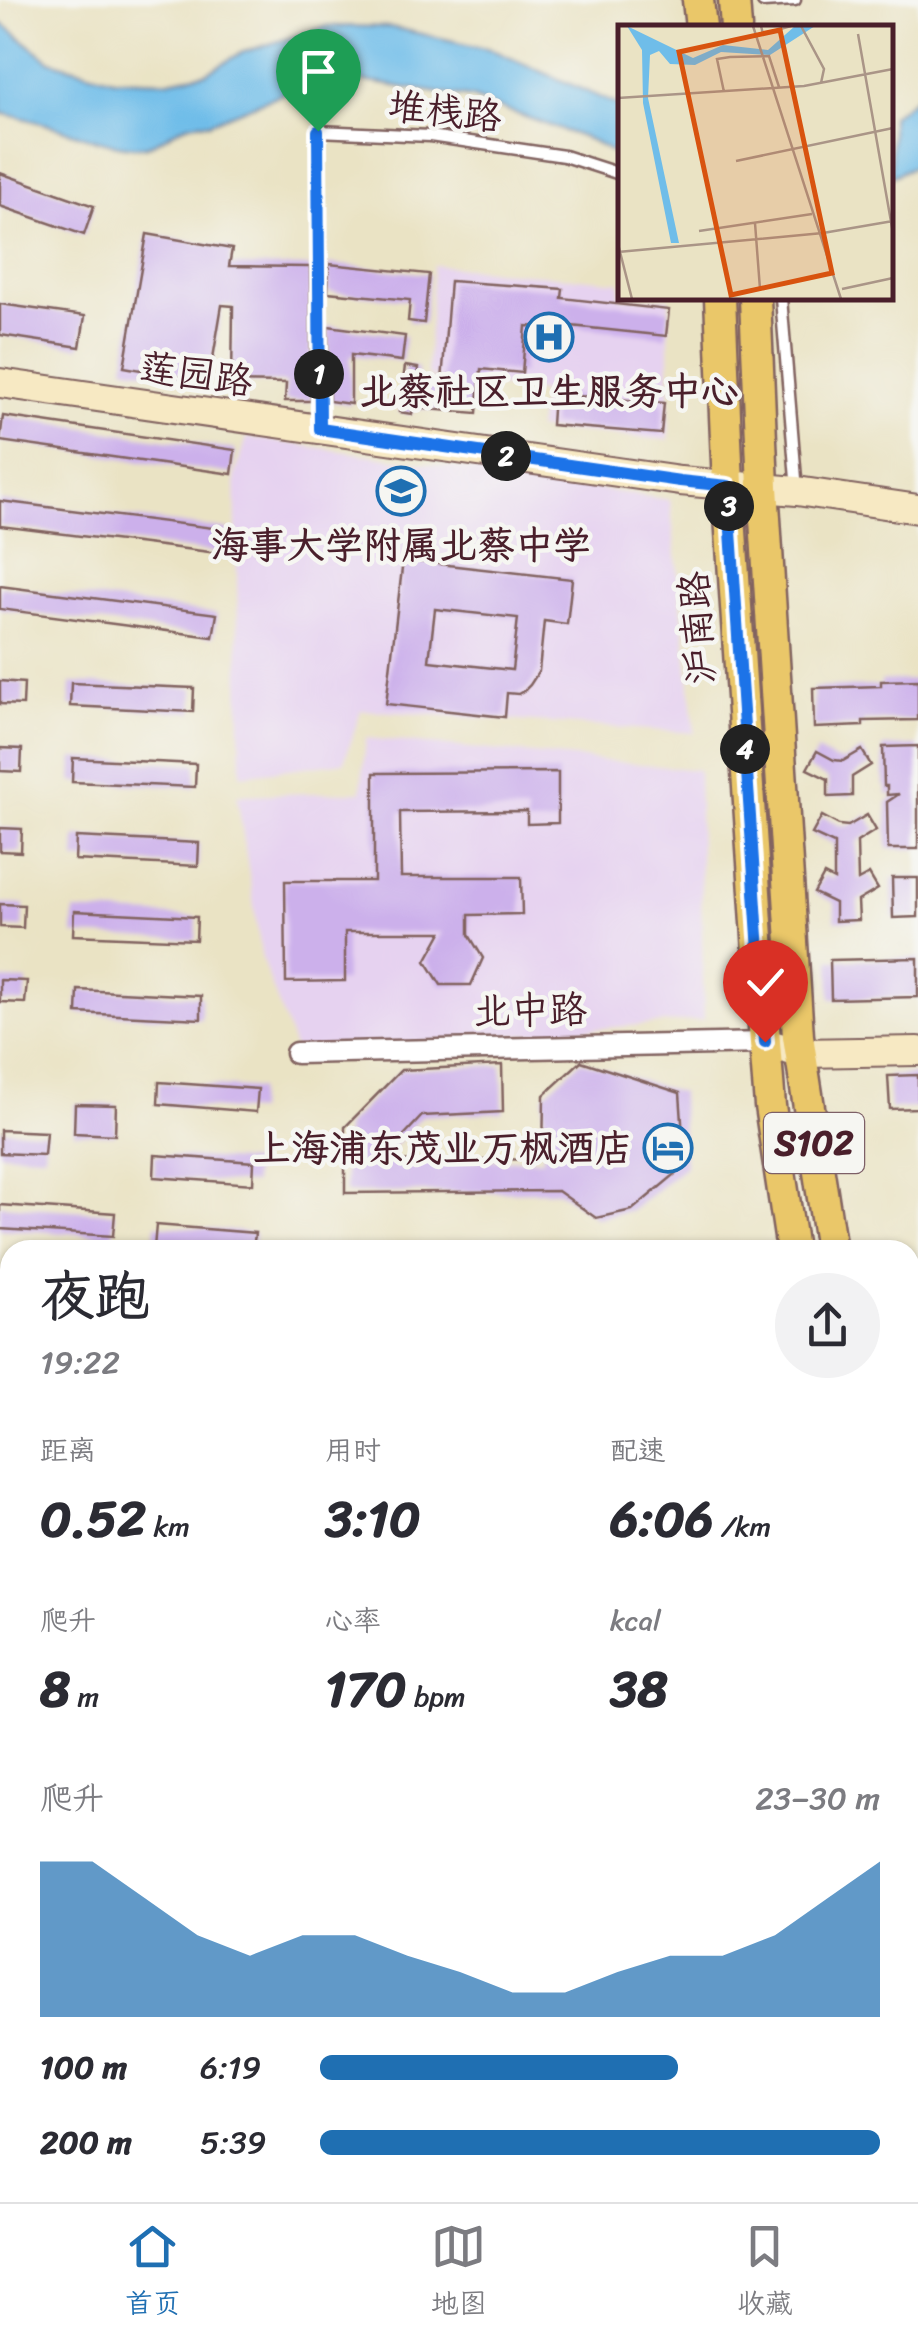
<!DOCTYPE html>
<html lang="zh">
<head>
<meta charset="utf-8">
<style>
	:root { --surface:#fff; --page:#f2f2f3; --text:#2b2b33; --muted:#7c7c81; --line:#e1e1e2; --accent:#1f6fb2 }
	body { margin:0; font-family:Sriracha,"LXGW WenKai TC",sans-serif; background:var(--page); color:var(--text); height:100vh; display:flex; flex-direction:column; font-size:38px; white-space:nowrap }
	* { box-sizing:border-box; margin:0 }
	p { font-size:32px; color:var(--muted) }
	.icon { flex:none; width:55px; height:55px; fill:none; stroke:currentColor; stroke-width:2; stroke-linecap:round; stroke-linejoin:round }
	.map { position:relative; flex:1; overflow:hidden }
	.side { position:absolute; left:0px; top:1240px; width:920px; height:962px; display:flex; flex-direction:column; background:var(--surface); border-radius:30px 30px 0 0; box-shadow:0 2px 8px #0004 }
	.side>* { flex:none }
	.pin { position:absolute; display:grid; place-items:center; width:85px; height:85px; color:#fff; margin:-102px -42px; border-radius:50% 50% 50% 0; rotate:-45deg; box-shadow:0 0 10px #0007 }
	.pin .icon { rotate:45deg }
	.km { position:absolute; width:50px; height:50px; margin:-25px; border-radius:50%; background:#222; color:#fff; font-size:28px; line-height:50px; text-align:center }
	.round { display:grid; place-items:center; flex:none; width:105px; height:105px; border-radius:52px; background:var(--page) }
	.head { display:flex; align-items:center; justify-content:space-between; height:170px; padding:0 40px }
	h1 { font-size:55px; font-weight:700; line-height:75px }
	.metrics { display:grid; grid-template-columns:repeat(3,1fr); gap:15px; height:170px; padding:10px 40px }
	.metrics div { display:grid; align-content:center }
	.metrics b { font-size:50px; font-weight:700 }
	.metrics small { font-size:28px; font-weight:400 }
	.metrics p { font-size:28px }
	.chart { height:280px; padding:20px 40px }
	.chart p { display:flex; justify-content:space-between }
	.chart svg { width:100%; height:180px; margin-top:10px; fill:var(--accent); opacity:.7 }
	ul { padding:0 40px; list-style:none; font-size:32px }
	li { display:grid; grid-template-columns:160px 120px 1fr; align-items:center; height:75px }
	li i { height:25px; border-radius:12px; background:var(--accent) }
	.menu { display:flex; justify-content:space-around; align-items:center; height:140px; border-top:2px solid var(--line); background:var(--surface); font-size:28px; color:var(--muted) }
	.menu a { display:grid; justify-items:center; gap:5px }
	.menu .selected { color:var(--accent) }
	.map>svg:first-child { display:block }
	.built { fill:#e6d2f0 }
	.water { fill:#6fbde9; stroke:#5c6e8a; stroke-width:2.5 }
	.building { fill:#ccb0eb; fill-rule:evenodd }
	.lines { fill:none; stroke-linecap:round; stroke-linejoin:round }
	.lane-casing { stroke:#826461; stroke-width:15 }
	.street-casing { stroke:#826461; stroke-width:25 }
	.secondary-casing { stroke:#826461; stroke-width:32 }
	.primary-casing { stroke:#826461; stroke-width:35 }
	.lane { stroke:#fff; stroke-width:10 }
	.street { stroke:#fff; stroke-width:20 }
	.secondary { stroke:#f7e9c3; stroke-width:28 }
	.primary { stroke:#eac769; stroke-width:30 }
	.route-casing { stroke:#fff; stroke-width:20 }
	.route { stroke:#1a73e8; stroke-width:12 }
	.labels { text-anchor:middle; stroke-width:9; stroke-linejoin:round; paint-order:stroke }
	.shield { fill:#f6f6f2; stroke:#7e6067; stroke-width:2.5 }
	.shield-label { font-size:35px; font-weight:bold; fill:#4a1f2b }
	.street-label { font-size:38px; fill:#4a1f2b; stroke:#f6f6f2 }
	.poi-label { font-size:38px; font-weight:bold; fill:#4a1f2b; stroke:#f6f6f2 }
	.inset-road { fill:none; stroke:#aa9587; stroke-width:2.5 }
	.view { fill:#d8530f; fill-opacity:0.15; stroke:#d8530f; stroke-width:5 }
	.inset-edge { fill:none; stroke:#4a1f2b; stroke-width:5 }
</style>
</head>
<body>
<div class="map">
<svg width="918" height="2202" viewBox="0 0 918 2202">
	<rect width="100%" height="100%" fill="#f6f6f2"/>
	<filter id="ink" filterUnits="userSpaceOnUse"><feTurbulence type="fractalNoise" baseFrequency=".01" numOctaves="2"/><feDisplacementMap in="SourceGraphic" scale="20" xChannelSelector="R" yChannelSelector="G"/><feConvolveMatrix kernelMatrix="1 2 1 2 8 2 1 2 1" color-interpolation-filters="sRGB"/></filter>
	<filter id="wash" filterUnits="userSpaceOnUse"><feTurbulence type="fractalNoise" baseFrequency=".0048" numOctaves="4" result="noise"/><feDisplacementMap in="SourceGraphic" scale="40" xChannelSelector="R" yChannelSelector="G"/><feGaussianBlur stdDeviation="2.25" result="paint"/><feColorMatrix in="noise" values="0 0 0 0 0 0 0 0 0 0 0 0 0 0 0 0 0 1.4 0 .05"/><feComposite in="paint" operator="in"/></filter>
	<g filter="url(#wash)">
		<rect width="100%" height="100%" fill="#eae3c4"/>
		<!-- built -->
		<g class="built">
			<path d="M433,265l187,17v16h49v142l-132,-11 5,-37 -115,-16z"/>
			<path d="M247,437l423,63 25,233 -334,-23 -17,52 -103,13 -6,-299z"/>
			<path d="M366,738l332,32 6,250 -408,33 -34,-94 -25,-164 124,-3z"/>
		</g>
		<!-- water -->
		<g class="water">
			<path d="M0,22l50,39 63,18 51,2 42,-8 35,-20 87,-27 62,1 100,22 130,57v51l-30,-17 -118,-42 -109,-17 -18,-1 -57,11 -79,32c-33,-5 -44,24 -72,24 -33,-1 -67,-17 -99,-25 -12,-4 -25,-6 -38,-9z"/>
			<path d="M918,96v68l-27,13v-61z"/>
		</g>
		<g id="blocks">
			<!-- building -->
			<g class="building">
				<path d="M0,173l94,33 -10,29 -84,-29z"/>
				<path d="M147,234l85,15 -3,17 81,1 1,134h-26l1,-18 -54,-1 1,-76 -11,-1 -13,77 -85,-15z"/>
				<path d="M329,264l100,10 -5,49 -16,-2 2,-21 -82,-8z"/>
				<path d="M450,281l113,8 -1,9 107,12 -3,26 -105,-11v3l-35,-2 -4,47 -41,-4 -4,44 -64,-5 -1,6 -13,-2 6,-46 13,2 -1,11 25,2z"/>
				<path d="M0,304l85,12 -5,31 -80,-12z"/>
				<path d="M328,326l77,10 -3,25 -51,-6v49l-22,-3z"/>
				<path d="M553,394l111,9 -3,31 -110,-9z"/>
				<path d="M3,416l232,34 -3,24 -232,-33z"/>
				<path d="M0,501l229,29 -3,24 -226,-28z"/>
				<path d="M403,560l169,19 -5,45 -23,-3 -5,50 -9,14 -5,5 -7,4 -11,-1 -2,24 -119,-13zM435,609l83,9 -6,52 -83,-9z"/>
				<path d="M0,586l217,28 -4,23 -213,-28z"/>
				<path d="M918,680v40l-55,1v5l-49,2 -1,-40 68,-2v-5z"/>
				<path d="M0,681l24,2 -1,22 -23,-1z"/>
				<path d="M71,683l123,5 -1,24 -123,-6z"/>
				<path d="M918,746v103h-30l-1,-47 12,-8 -12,1v-9h-3l-1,-39z"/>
				<path d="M0,748l22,1 -1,23 -21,-1z"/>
				<path d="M862,750l9,15 -19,12v19l-24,1v-18l-21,-10 10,-18 17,9 9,1z"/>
				<path d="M73,758l123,6 -1,23 -123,-5z"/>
				<path d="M558,772v51l-31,1v-13l-127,1 1,65h120l1,37 -53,1v20l14,23 -12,27h-30l-15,-24 16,-29h-97v49l-59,1 -1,-101h89v-108z"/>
				<path d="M867,815l9,15 -19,12 1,38 11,-6 9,15 -20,12 1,19 -24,1v-18l-21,-10 10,-18 10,5v-36l-22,-10 10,-18 17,9 9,1z"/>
				<path d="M0,828l22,1 -1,23 -21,-1z"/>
				<path d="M76,837l123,6 -1,23 -123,-6z"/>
				<path d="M892,878h26v39l-25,1z"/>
				<path d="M0,904l24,1 -1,23 -23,-1z"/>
				<path d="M74,911l123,6 -1,23 -123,-5z"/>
				<path d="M918,958v39l-87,2 -1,-39z"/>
				<path d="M0,980l27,1 -2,22 -25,-1z"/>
				<path d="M78,990l123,6v23l-124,-6z"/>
				<path d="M581,1061l99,32 5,73 -53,44 -36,8 -38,-27 -213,2v-66l56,-57 101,-5 1,47 -81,4 -43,46 164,-3 1,-64z"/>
				<path d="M918,1075v33l-28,1 -2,-33z"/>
				<path d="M159,1082l99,7 -2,23 -98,-8z"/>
				<path d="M75,1104l41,1 -1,30 -41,-2z"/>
				<path d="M0,1130l46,2 -2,23 -44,-2z"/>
				<path d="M155,1155l99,7 -1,22 -99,-7z"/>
				<path d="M0,1205l115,8 -2,23 -113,-7z"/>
				<path d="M156,1225l99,8 -2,17 -99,-2z"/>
			</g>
		</g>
	</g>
	<g filter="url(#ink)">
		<use href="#blocks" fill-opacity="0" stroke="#826461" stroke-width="2.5"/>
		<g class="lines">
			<!-- lane casing -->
			<g class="lane-casing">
				<g id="lane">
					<path d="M763,0v2l32,-2"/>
					<path d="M781,298l16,193"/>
					<path d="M320,428l-2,-297 112,5 134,20 56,18"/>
					<path d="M293,2202l1,-10"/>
				</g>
			</g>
			<!-- street casing -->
			<g class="street-casing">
				<g id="street">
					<path d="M296,1053l469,-10"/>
					<path d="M0,1599l10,1"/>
					<path d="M187,2192l79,9 1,-9"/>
				</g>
			</g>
			<!-- secondary casing -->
			<g class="secondary-casing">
				<g id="secondary">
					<path d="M0,383l680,98 117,10 121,18"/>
					<path d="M765,1043l35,10 118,-2"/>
					<path d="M0,1733l10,1"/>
					<path d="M0,1756l10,2"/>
				</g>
			</g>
			<!-- primary casing -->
			<g class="primary-casing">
				<g id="primary">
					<path d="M698,0l3,28"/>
					<path d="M734,0l2,28"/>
					<path d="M720,298l8,188 37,557 5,63 22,144"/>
					<path d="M755,298l8,189 35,549 33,214"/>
					<path d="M910,1799l8,61"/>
					<path d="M910,2069l8,61"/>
				</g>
			</g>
			<!-- lane -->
			<use href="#lane" class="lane"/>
			<!-- street -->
			<use href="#street" class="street"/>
			<!-- secondary -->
			<use href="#secondary" class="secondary"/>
			<!-- primary -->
			<use href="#primary" class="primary"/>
		</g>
	</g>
	<g class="lines" filter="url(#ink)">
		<!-- route casing -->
		<g class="route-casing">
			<path id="route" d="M318,131l2,298 360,52 48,5 37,556"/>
		</g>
		<!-- route -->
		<use href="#route" class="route"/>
	</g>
	<!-- icons -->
	<defs>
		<g id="hospital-ring" transform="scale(2.5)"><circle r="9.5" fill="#f6f6f2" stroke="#1f6fb2" stroke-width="1.5"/><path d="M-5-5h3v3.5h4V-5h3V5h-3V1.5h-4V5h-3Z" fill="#1f6fb2"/></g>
		<g id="school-ring" transform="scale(2.5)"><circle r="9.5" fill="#f6f6f2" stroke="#1f6fb2" stroke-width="1.5"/><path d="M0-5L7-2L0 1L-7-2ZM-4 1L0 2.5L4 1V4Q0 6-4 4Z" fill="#1f6fb2"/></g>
		<g id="hotel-ring" transform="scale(2.5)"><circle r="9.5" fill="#f6f6f2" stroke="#1f6fb2" stroke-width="1.5"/><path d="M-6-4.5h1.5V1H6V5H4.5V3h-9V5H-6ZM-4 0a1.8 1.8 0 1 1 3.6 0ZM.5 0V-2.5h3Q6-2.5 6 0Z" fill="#1f6fb2"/></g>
	</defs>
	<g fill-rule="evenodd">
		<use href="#hospital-ring" x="549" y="337"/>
		<use href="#school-ring" x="401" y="491"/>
		<use href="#hotel-ring" x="668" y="1148"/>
	</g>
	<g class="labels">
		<!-- shield labels -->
		<rect class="shield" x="764" y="1113" width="100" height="60" rx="8"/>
		<g class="shield-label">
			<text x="814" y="1155">S102</text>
		</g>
		<!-- street labels -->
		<g class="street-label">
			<text transform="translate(445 111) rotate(6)" y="13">堆栈路</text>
			<text transform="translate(196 374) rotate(8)" y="13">莲园路</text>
			<text transform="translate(697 628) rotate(-94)" y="13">沪南路</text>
			<text transform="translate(530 1010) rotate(-1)" y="13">北中路</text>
		</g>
		<!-- poi labels -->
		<g class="poi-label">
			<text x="549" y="404">北蔡社区卫生服务中心</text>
			<text x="401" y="558">海事大学附属北蔡中学</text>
			<text x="633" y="1161" text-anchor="end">上海浦东茂业万枫酒店</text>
		</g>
	</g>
	<!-- overview -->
	<g transform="translate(618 25)">
		<rect width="275" height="275" fill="#eae3c4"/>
		<path d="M9,1l66,32 30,-13 45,5 27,-24h20l-45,29 -49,-3 -26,13 -25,-1 -11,-13 -9,4 -2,43 31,145h-8l-28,-140 -1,-53z" fill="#6fbde9"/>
		<path class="inset-road" d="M135,1l88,273M143,1l2,8 28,-8M183,1l23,43 -3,14M240,9l35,199M106,67l-7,-33 13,-2 39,-1 10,31M0,73l186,-12 89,-17M118,136l157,-33M137,198l5,66M81,206l113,-17M205,208l70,-12M0,219l14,55M0,227l205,-19M224,264l51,-11"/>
		<path class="view" d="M162,5l52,243 -101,22 -52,-243z"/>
		<rect width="275" height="275" class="inset-edge"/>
	</g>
</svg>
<div class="pin" style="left:318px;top:131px;background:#1e9e55"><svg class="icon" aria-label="arrive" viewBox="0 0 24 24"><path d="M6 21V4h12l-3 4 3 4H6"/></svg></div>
<div class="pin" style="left:765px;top:1042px;background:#d93025"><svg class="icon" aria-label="check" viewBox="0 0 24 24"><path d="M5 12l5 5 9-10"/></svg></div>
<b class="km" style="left:319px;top:374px">1</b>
<b class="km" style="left:506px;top:456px">2</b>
<b class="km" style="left:729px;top:506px">3</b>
<b class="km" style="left:745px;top:749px">4</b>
<section class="side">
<div class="head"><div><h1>夜跑</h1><p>19:22</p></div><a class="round"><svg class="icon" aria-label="share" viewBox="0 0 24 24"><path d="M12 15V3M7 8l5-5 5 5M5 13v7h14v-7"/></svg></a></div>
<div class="metrics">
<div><p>距离</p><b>0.52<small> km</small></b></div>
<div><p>用时</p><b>3:10</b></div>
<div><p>配速</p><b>6:06<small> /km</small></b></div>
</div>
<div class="metrics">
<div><p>爬升</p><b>8<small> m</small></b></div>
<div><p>心率</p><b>170<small> bpm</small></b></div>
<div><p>kcal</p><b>38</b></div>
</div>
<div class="chart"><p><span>爬升</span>23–30 m</p>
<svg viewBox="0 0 160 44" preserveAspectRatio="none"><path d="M0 44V6L10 6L20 15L30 24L40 29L50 24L60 24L70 29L80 33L90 38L100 38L110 33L120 29L130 29L140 24L150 15L160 6V44z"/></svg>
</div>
<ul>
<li><b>100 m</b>6:19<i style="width:64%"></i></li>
<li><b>200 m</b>5:39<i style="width:100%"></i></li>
</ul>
</section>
</div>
<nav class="menu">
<a class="selected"><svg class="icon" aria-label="home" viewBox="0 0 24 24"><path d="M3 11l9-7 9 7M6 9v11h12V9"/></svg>首页</a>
<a><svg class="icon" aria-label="map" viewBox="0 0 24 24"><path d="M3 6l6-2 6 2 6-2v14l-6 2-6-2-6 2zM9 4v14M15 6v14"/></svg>地图</a>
<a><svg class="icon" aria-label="saved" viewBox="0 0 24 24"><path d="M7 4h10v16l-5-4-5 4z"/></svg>收藏</a>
</nav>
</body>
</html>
